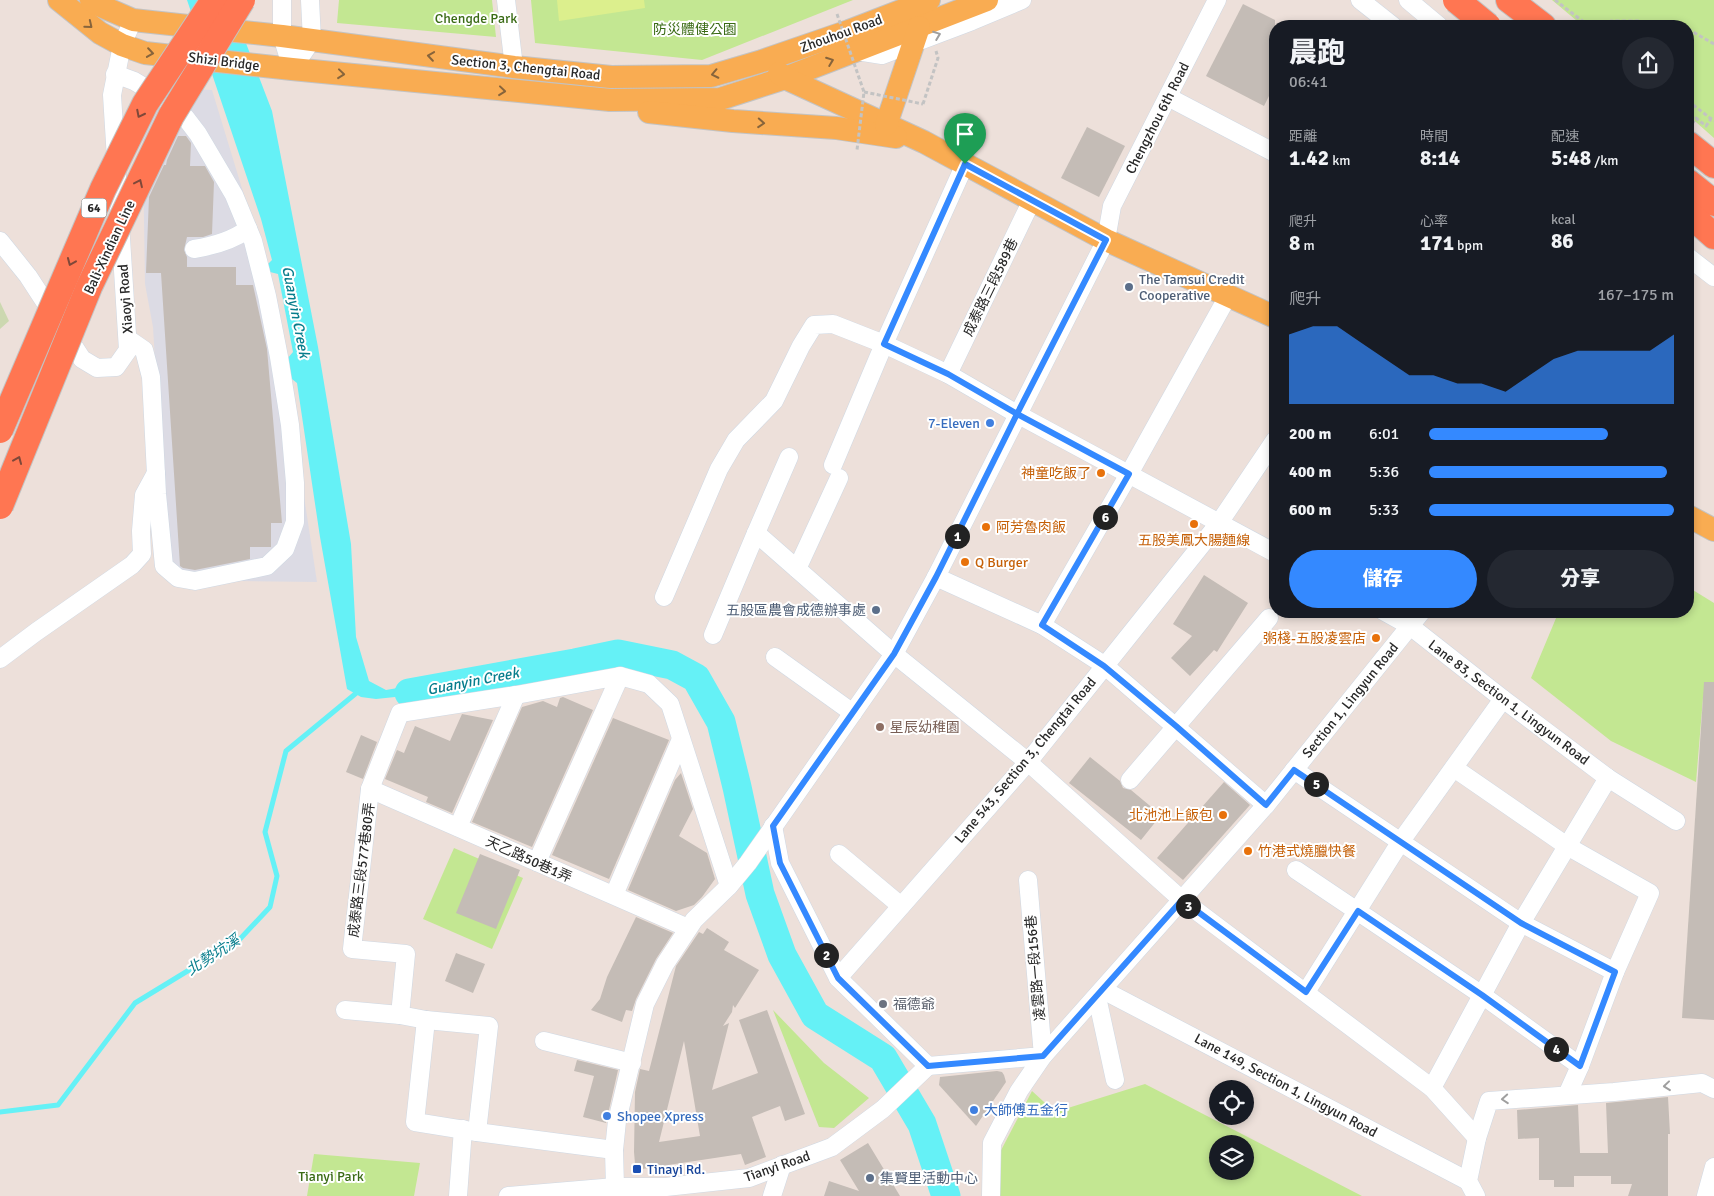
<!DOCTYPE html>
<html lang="zh-TW">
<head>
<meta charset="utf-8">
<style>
	:root { --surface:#171b24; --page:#242831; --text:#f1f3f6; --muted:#9ea1a6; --accent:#3489ff }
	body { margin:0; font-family:Signika,"Noto Sans TC",sans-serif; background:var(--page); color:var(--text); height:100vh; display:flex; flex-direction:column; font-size:19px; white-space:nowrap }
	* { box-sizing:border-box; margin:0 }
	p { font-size:16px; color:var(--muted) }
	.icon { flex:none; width:28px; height:28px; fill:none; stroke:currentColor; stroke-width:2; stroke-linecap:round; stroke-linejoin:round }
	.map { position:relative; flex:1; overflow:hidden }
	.details { position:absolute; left:1269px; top:20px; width:425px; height:598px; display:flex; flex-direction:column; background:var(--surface); border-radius:20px; box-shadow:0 2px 8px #0003 }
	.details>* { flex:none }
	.controls { position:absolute; left:1209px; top:1080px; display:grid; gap:10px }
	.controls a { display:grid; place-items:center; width:45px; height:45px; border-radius:50%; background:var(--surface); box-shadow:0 2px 8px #0003; font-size:25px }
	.pin { position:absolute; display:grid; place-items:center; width:42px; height:42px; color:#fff; margin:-51px -21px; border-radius:50% 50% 50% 0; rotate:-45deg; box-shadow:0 0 5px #0007 }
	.pin .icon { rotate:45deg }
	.km { position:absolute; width:25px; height:25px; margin:-12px; border-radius:50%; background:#222; color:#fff; font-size:14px; line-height:25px; text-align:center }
	.round { display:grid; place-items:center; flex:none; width:52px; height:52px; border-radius:26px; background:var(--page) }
	.overview { display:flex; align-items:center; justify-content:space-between; height:85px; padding:0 20px }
	h1 { font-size:28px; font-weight:800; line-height:38px }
	.metrics { display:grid; grid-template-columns:repeat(3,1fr); gap:8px; height:85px; padding:5px 20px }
	.metrics div { display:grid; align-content:center }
	.metrics b { font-size:21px; font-weight:800 }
	.metrics small { font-size:14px; font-weight:400 }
	.metrics p { font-size:14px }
	.chart { height:140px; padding:10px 20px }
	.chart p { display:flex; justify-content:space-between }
	.chart svg { width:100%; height:90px; margin-top:5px; fill:var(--accent); opacity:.7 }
	.button { display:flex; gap:10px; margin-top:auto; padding:10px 20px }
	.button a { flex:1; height:58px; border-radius:30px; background:var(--accent); color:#fff; font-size:20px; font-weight:800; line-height:58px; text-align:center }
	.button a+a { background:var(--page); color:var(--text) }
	ul { padding:0 20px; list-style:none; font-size:16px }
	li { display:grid; grid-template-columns:80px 60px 1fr; align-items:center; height:38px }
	li i { height:12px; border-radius:6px; background:var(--accent) }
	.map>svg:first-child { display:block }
	.industrial { fill:#dcdbe4 }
	.green { fill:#c3e792; fill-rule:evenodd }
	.cemetery { fill:#ccd8b0 }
	.pitch { fill:#dcef8d }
	.water { fill:#65f1f6 }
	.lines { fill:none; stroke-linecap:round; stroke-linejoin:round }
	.stream { stroke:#65f1f6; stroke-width:5 }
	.river { stroke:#65f1f6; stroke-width:29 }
	.building { fill:#c4bcb6; fill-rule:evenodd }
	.minor-casing { stroke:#cfd8e3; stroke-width:19 }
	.major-casing { stroke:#c3c3c3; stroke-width:24 }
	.highway-casing { stroke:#c3c3c3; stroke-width:28 }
	.path { stroke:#c3c3c3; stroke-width:3; stroke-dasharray:4 2.5; stroke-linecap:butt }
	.minor { stroke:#fff; stroke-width:18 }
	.major { stroke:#f9ac52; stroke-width:22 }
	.highway { stroke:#ff7652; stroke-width:26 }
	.highway-bridge-casing { stroke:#c3c3c3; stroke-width:28; stroke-linecap:butt }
	.path-bridge { stroke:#c3c3c3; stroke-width:3; stroke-dasharray:4 2.5; stroke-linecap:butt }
	.highway-bridge { stroke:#ff7652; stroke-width:26 }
	.oneway { stroke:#87643b }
	.oneway2 { stroke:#9f9f9f }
	.oneway3 { stroke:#7f4839 }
	.route-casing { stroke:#fff; stroke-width:10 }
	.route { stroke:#3489ff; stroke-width:6 }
	.service-dot { fill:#5c6f8a; stroke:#fff; stroke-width:2 }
	.shop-dot { fill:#3f7fe0; stroke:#fff; stroke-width:2 }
	.food-dot { fill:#e8710a; stroke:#fff; stroke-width:2 }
	.education-dot { fill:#8d6e63; stroke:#fff; stroke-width:2 }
	.worship-dot { fill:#6b7280; stroke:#fff; stroke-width:2 }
	.transit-dot { fill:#1a4fb4; stroke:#fff; stroke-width:2 }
	.labels { text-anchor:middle; stroke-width:4; stroke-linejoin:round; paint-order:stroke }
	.shield { fill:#fff; stroke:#696969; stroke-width:1 }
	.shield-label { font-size:12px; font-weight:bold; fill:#292929 }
	.park-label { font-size:14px; fill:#3a6b15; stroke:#fff }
	.street-label { font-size:14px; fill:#292929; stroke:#fff }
	.service-label { font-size:14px; fill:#4e5e75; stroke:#fff; text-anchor:start }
	.shop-label { font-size:14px; fill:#366cbe; stroke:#fff; text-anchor:start }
	.food-label { font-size:14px; fill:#c56008; stroke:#fff; text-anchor:end }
	.education-label { font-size:14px; fill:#785e54; stroke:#fff; text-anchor:start }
	.worship-label { font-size:14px; fill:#5b616d; stroke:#fff; text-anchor:start }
	.transit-label { font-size:14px; fill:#164399; stroke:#fff; text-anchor:start }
	.water-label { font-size:15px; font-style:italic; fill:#077d8c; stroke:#fff }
</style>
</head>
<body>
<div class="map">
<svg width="1714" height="1196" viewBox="0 0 1714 1196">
	<rect width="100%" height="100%" fill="#ede0da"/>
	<!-- industrial -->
	<path class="industrial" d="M142,87l70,3 43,141 23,94 39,257 -149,-2 -15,-253 -8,-43z"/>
	<!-- green -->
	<g class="green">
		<path d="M339,0h153l4,37 -159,-14z"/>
		<path d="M531,0h322l-151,60 -167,-17z"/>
		<path d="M1552,0h162v138l-26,-23v-89h-105z"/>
		<path d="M1688,587l26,16v95h-11l-7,84 -85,-41 -80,-63 28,-67h129z"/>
		<path d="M454,848l69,30 -31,71 -69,-30z"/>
		<path d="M773,1010l51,53 45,35 -35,30 -15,-1z"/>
		<path d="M1145,1084l217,112h-362l-3,-38 35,-67 23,21zM1218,1144h27v27h-27z"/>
		<path d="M314,1154l106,9 -6,33h-107z"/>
	</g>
	<!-- cemetery -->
	<path class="cemetery" d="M0,302l9,19 -9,8z"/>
	<!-- pitch -->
	<path class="pitch" d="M557,0h87l1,8 -86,13z"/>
	<!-- water -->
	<path class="water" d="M187,0h40l12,25 33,86 46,236 33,197 5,93 13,44 17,9 58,-10 8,11 -76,8 -15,-2 -14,-8 -27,-152 -23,-154 -9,-7 -1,-17 6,-7 -15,-78 -8,-2 -2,-8 4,-4 -11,-41z"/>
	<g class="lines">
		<!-- stream -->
		<path class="stream" d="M0,1112l58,-7 77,-102 105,-64 30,-32 7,-31 -12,-44 21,-81 74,-61"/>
		<!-- river -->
		<path class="river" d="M409,693l166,-30 43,-9 54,11 24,13 25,44 16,65 23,107 22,61 33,60 68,43 39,66 24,72"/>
	</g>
	<!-- building -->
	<g class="building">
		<path d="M1243,4l32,16v64l-11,22 -58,-30z"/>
		<path d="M1087,127l38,19 -26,51 -38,-19z"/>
		<path d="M178,136h8l5,7 -1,23h15l9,16 -2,52 -9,3h-16l-3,13 3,7v10h49v18h17l14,64 15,174h-11v24h-21v12l-55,11 -12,-2 -3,-2 -19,-293h-15l3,-76 15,-32h2l1,-5z"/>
		<path d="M1204,575l44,28 -31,49 -3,-2 -24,26 -19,-18 21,-22 -19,-12z"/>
		<path d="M1704,682h10v338l-32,-2z"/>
		<path d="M563,697l30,13 -61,137 -60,-25 50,-115 21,-6 14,6 3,-9z"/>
		<path d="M462,714l31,6 -41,93 -26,-11 2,-5 -43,-18 12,-29 7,3 11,-27 35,15z"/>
		<path d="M613,718l56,22 -60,139 -57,-24z"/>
		<path d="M361,735l16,7 -14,37 -17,-7z"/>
		<path d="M1090,757l30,24 3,7 8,2 30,25 -20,25 -72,-57z"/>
		<path d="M681,773l12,36 -14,27 28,17 8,26 -13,18 -8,8 -18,6 -48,-21 47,-110z"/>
		<path d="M1224,782l26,23 -67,75 -26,-22z"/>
		<path d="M480,854l40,16 -24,59 -40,-16z"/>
		<path d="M636,917l37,16 -17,26 -20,40 -4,12 -6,-1 -4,12 -31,-12 9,-11 7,-22z"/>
		<path d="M707,928l22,14 -5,8 35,20 -24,38 -2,-3 -1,7 -9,14 6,-3 -17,67 46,-17 -19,-53 28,-10 38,104 -20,7 -5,-15 -28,11 14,40 -21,8 -4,-11 -99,15 -7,-5 -1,-12 1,-60 5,-23 9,2 27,-105 23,-34 4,2zM684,1041l16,95 -41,6z"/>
		<path d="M456,953l29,11 -12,29 -28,-12z"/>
		<path d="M577,1060l41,10 -12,53 -23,-6 11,-41 -20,-5z"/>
		<path d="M997,1071l5,1 2,3 2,7 -30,44 -37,-41 1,-8z"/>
		<path d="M1668,1097l2,37h-2v62h-40l4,-12h-21v-8h-37v11h-20v-7h-15v-42l-21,1 -1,-29 61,-5 2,48h28l-2,-50z"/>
		<path d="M868,1143l32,53h-76l5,-15 30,10 -19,-31z"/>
	</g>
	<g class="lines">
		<!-- minor casing -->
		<g class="minor-casing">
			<g id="minor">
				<path d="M282,0v36l10,33"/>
				<path d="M506,0l8,67"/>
				<path d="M1360,0l33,26"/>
				<path d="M1408,0l31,26"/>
				<path d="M857,51l25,4 90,-34 50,-21"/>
				<path d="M292,69l20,-29 -2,-40"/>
				<path d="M115,74l19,7 30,18 21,18 13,17 36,61 19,46 14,55 12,61 11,68 5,58v39l-10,27 -18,17 -72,15 -17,-3 -14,-12 -7,-72 -6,-117 -7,-27 -16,-11"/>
				<path d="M1168,97l107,56"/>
				<path d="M0,241l28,35 54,83 15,9 19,-1 12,-17 -16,-255 10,-50 11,-25"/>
				<path d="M194,249c19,-3 38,-8 54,-20"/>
				<path d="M1688,257l26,20"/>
				<path d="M948,374l84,-174"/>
				<path d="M833,465l51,-121 81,-180"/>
				<path d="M756,533l33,-76"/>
				<path d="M797,569l42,-91"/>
				<path d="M936,577l106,48 62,40 162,140"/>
				<path d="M664,597l55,-128 17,-29 38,-39 27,-55 13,-21 19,-1 51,20 64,30 69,40 258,139"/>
				<path d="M1383,611l27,15 93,73 105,79 68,43"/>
				<path d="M1042,625l87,-151 99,-178"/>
				<path d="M713,635l43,-102 138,121 134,108 154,138 250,188 45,50"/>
				<path d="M775,657l78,56"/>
				<path d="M0,659l36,-27 96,-67 10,-11 -1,-23 3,-36 12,-22"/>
				<path d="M1454,768l113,78 83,47 -35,79 -35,94 -13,29"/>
				<path d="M1294,770l227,153 94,49"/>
				<path d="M1130,780l139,-162"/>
				<path d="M370,789l318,139"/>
				<path d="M773,826l7,37 58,115 90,88"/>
				<path d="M458,827l58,-132"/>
				<path d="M839,854l62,52"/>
				<path d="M537,862l83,-186"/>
				<path d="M1296,870l186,125 98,71"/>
				<path d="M614,895l67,-156"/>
				<path d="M838,978l190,-216 191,-239 56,-83"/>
				<path d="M1103,990l365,191"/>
				<path d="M1306,992l95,-151 102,-142"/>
				<path d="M1097,997l18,83"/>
				<path d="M345,1010l55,5"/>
				<path d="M426,1020l-11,102 62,10"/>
				<path d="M544,1041l88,22"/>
				<path d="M928,1066l115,-10 -15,-176"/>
				<path d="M1432,1088l89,-165 87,-145"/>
				<path d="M614,1150l-137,-18 12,-106 -63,-6 -26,-5 6,-61 -54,-5 18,-160 30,-76 116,-18 104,-19 29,8 21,20 59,182"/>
				<path d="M458,1196l5,-67"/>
				<path d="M508,1196l107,-9h51l83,-9 83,-31 51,-38 45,-43"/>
				<path d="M619,1196l-4,-9 -1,-37 3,-29 28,-117 20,-40 29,-44 35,-34 19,-23 146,-209 42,-77 170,-337 6,-34 105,-206"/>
				<path d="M772,1196l10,-31"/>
				<path d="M991,1196l1,-53 27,-52 24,-35 223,-251 156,-194"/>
				<path d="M1476,1196l-8,-15 9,-43 12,-37 125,-9 88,-9 12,6"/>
				<path d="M1706,1196l8,-29"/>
			</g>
		</g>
		<!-- major casing -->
		<g class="major-casing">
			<g id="major">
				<path d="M59,0l41,33 22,12 23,8 147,16 318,31 110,-1 65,-21 202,-78"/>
				<path d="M91,0l5,4 37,16 149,16 232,31 97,10 100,-1 51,-15 87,-30 80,-31"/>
				<path d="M779,73l6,5 139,64 182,98 169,77"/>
				<path d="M649,112l84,9 103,7 60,9"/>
				<path d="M886,125l33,-98"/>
				<path d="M1688,516l26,14"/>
			</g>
		</g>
		<!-- highway casing -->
		<g class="highway-casing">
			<g id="highway">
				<path d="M1509,0l34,26"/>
				<path d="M1688,144l26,21"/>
				<path d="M1688,182l26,21"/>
				<path d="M1688,213l26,23"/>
			</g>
		</g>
		<!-- path -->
		<g class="path">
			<path d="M1555,0l34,26"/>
			<path d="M1604,26l7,-5h29l14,5"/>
			<path d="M1688,29l26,15"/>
			<path d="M1688,101l26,20"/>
			<path d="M923,104l15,-46 -2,-7"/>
			<path d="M1692,124l4,-6 10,8 5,-7"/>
		</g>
		<!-- minor -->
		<use href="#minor" class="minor"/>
		<!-- major -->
		<use href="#major" class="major"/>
		<!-- highway -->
		<use href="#highway" class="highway"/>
		<!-- highway-bridge casing -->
		<g class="highway-bridge-casing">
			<g id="highway-bridge">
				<path d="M1456,0l32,26"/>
				<path d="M0,430l103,-241 42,-85 69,-104"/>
				<path d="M0,506l89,-219 82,-171 71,-116"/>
			</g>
		</g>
		<!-- path-bridge -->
		<g class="path-bridge">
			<path d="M837,14l27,78 -7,58"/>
			<path d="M864,92l59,12"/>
		</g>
		<!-- highway-bridge -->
		<use href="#highway-bridge" class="highway-bridge"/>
	</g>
	<!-- one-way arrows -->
	<defs><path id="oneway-chevron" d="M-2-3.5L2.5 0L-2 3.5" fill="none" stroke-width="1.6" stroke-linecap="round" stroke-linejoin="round" transform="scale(1.25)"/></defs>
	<g class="oneway">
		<use href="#oneway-chevron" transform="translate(89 25) rotate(39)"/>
		<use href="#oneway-chevron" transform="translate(150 53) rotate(8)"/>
		<use href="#oneway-chevron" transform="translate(431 56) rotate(-172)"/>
		<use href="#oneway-chevron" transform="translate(830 61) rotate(-21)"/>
		<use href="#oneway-chevron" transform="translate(341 74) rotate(6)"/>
		<use href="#oneway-chevron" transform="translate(715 74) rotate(168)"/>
		<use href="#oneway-chevron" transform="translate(502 91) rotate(6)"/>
		<use href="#oneway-chevron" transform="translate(761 123) rotate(4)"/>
	</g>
	<g class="oneway2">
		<use href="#oneway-chevron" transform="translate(937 35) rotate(-21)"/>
		<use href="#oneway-chevron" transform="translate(1667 1086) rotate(174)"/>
		<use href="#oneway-chevron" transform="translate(1505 1099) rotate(176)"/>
	</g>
	<g class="oneway3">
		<use href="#oneway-chevron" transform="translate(140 114) rotate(117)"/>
		<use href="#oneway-chevron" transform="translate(139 183) rotate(-65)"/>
		<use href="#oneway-chevron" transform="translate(71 262) rotate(113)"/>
		<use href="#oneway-chevron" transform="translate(18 460) rotate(-67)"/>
	</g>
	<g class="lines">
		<!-- route casing -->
		<g class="route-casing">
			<path id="route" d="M965,164l-81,180 64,30 69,40 -81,163 -42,77 -121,172 7,37 58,115 90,88 115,-10 139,-156 124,92 52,-81 124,84 98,71 35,-94 -94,-49 -227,-153 -28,35 -90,-79 -72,-60 -62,-41 87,-151 -112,-60 89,-174 -141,-76"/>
		</g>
		<!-- route -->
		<use href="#route" class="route"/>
	</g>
	<!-- markers -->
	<g class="service-dot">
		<circle cx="1129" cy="287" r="5"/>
		<circle cx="876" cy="610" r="5"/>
		<circle cx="870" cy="1178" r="5"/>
	</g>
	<g class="shop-dot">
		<circle cx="990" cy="423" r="5"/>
		<circle cx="974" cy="1110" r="5"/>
		<circle cx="607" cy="1116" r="5"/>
	</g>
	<g class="food-dot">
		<circle cx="1101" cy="473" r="5"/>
		<circle cx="1194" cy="524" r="5"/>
		<circle cx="986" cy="527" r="5"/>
		<circle cx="965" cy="562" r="5"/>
		<circle cx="1376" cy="638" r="5"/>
		<circle cx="1223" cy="815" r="5"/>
		<circle cx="1248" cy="851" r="5"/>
	</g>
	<circle class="education-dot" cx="880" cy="727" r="5"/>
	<circle class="worship-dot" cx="883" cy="1004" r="5"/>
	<rect class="transit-dot" x="632" y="1164" width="10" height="10" rx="2.5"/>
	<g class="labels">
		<!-- shield labels -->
		<rect class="shield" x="81.5" y="198.5" width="25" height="19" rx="4"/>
		<g class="shield-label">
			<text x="94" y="212">64</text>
		</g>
		<!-- park labels -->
		<g class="park-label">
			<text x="476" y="23">Chengde Park</text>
			<text x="695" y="34">防災體健公園</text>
			<text x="331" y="1181">Tianyi Park</text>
		</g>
		<!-- street labels -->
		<g class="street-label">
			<text transform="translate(841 33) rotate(-20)" y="5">Zhouhou Road</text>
			<text transform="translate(224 61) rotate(7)" y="5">Shizi Bridge</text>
			<text transform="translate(526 67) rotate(6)" y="5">Section 3, Chengtai Road</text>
			<text transform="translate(1157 118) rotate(-63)" y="5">Chengzhou 6th Road</text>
			<text transform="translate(109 247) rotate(-65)" y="5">Bali-Xindian Line</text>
			<text transform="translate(990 287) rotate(-64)" y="5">成泰路三段589巷</text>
			<text transform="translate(125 299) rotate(-94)" y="5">Xiaoyi Road</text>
			<text transform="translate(1350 700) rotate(-51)" y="5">Section 1, Lingyun Road</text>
			<text transform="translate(1509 702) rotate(37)" y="5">Lane 83, Section 1, Lingyun Road</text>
			<text transform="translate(1025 760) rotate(-50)" y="5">Lane 543, Section 3, Chengtai Road</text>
			<text transform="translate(529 859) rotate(24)" y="5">天乙路50巷1弄</text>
			<text transform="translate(361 870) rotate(-83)" y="5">成泰路三段577巷80弄</text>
			<text transform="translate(1035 968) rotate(-95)" y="5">凌雲路一段156巷</text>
			<text transform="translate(1286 1085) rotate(28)" y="5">Lane 149, Section 1, Lingyun Road</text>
			<text transform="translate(777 1166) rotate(-19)" y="5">Tianyi Road</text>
		</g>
		<!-- service labels -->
		<g class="service-label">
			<text x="1139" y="284">The Tamsui Credit<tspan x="1139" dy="16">Cooperative</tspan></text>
			<text x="866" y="615" text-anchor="end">五股區農會成德辦事處</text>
			<text x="880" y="1183">集賢里活動中心</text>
		</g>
		<!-- shop labels -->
		<g class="shop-label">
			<text x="980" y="428" text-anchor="end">7-Eleven</text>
			<text x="984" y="1115">大師傅五金行</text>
			<text x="617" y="1121">Shopee Xpress</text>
		</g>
		<!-- food labels -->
		<g class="food-label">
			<text x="1091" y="478">神童吃飯了</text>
			<text x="996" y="532" text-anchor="start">阿芳魯肉飯</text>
			<text x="1194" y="545" text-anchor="middle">五股美鳳大腸麵線</text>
			<text x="975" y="567" text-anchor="start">Q Burger</text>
			<text x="1366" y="643">粥棧-五股凌雲店</text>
			<text x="1213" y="820">北池池上飯包</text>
			<text x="1258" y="856" text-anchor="start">竹港式燒臘快餐</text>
		</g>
		<!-- education labels -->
		<g class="education-label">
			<text x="890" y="732">星辰幼稚園</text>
		</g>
		<!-- worship labels -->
		<g class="worship-label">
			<text x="893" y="1009">福德爺</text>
		</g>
		<!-- transit labels -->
		<g class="transit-label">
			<text x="647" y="1174">Tinayi Rd.</text>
		</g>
		<!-- water labels -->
		<g class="water-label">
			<text transform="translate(296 312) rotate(79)" y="5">Guanyin Creek</text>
			<text transform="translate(473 681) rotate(-11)" y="5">Guanyin Creek</text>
			<text transform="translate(213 955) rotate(-33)" y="5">北勢坑溪</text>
		</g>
	</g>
</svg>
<div class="controls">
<a><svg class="icon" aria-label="locate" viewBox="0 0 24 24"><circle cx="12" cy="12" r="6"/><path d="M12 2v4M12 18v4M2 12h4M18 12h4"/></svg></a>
<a><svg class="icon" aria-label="layers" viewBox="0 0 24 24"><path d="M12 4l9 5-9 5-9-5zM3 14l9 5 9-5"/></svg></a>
</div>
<div class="pin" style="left:965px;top:164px;background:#1e9e55"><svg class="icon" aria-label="arrive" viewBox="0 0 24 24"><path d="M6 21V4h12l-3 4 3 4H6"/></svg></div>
<b class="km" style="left:957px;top:536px">1</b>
<b class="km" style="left:826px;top:955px">2</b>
<b class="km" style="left:1188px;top:906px">3</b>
<b class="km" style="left:1556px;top:1049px">4</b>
<b class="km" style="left:1316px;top:784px">5</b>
<b class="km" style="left:1105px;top:517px">6</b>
<section class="details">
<div class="overview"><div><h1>晨跑</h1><p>06:41</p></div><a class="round"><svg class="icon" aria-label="share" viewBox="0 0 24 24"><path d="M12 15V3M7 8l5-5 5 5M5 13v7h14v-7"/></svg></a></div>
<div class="metrics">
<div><p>距離</p><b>1.42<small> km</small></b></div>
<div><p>時間</p><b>8:14</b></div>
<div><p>配速</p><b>5:48<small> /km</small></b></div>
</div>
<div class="metrics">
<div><p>爬升</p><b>8<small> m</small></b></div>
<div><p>心率</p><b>171<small> bpm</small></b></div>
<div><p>kcal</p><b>86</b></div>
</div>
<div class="chart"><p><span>爬升</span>167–175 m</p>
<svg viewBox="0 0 160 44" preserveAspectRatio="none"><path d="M0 44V10L10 6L20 6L30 14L40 22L50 30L60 30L70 34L80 34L90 38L100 30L110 22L120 18L130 18L140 18L150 18L160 10V44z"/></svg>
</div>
<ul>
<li><b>200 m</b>6:01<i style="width:73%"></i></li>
<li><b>400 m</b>5:36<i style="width:97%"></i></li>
<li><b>600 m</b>5:33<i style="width:100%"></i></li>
</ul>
<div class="button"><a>儲存</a><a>分享</a></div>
</section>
</div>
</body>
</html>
